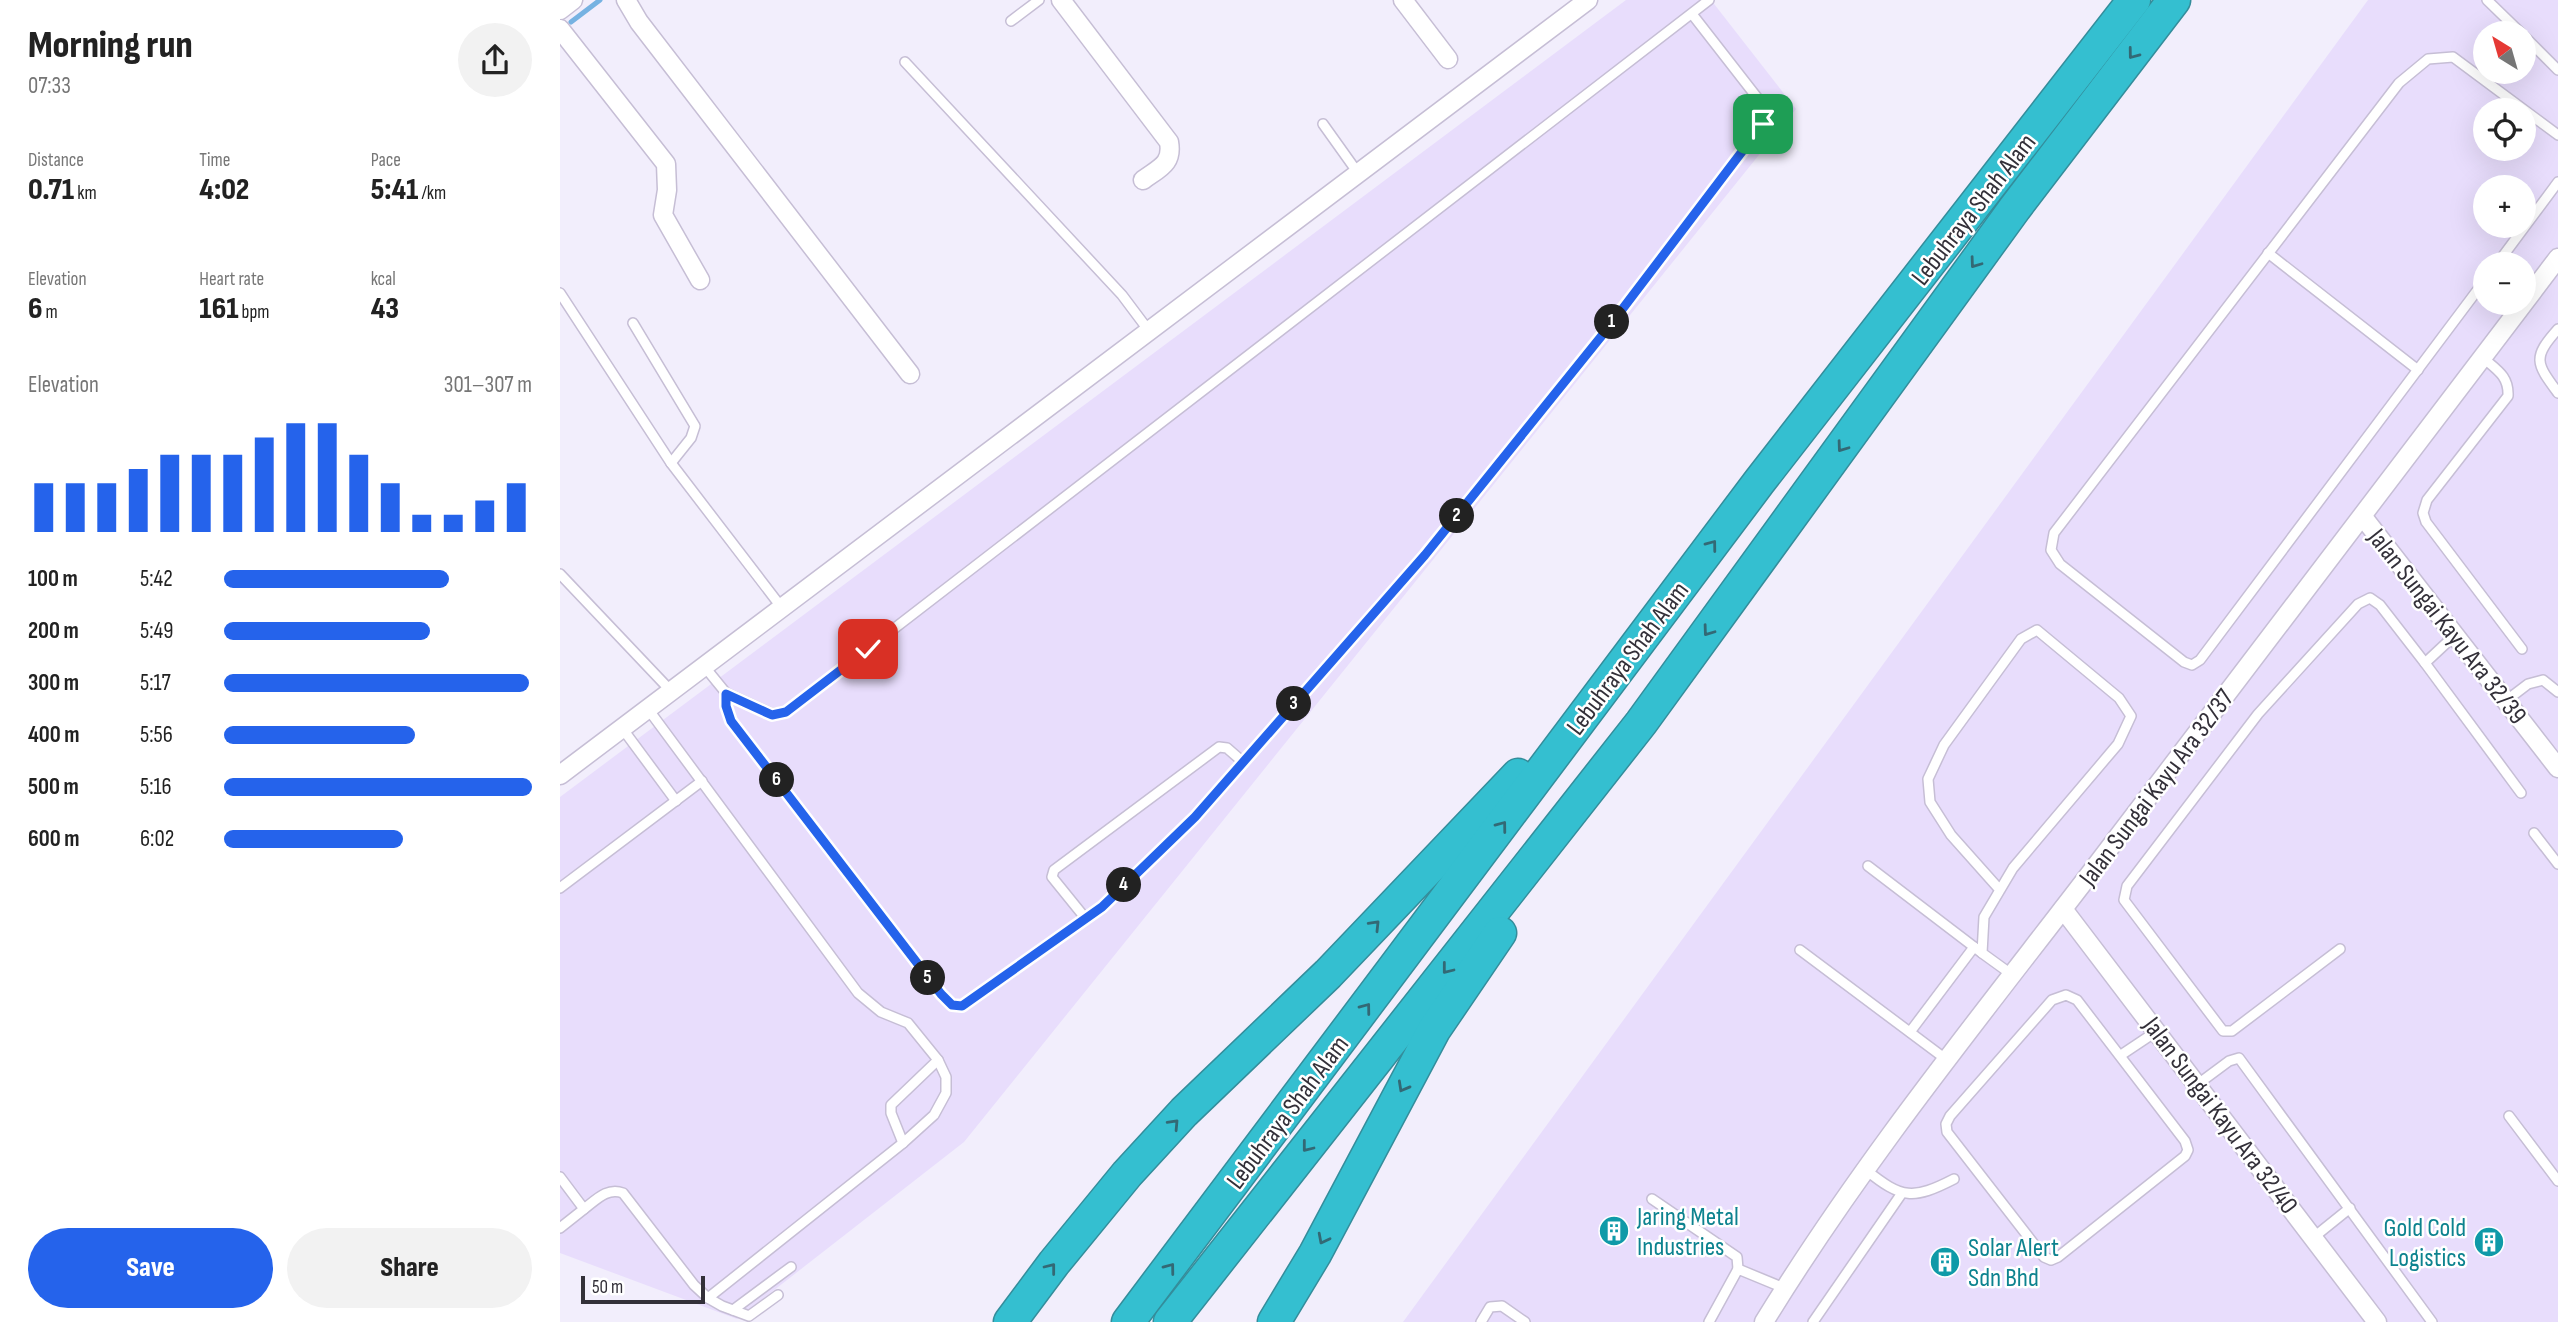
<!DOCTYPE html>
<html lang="en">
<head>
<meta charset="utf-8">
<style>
	:root { --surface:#fff; --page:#f2f2f2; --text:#222; --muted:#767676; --accent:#2563eb }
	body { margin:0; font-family:"Sofia Sans Condensed",sans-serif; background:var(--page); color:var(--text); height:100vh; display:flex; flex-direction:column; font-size:26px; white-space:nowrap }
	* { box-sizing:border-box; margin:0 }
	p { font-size:23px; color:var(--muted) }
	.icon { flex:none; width:38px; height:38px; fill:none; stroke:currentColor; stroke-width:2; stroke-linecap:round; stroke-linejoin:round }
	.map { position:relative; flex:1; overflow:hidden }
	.panel { display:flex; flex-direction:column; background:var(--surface); width:560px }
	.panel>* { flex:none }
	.needle { width:46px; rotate:323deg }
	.fabs { position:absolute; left:1913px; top:21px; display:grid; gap:14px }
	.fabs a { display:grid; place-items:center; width:63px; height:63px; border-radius:50%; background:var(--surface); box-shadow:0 7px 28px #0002; font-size:35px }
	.scale { position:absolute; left:21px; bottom:18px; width:124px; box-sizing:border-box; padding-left:7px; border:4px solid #333039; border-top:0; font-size:19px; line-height:24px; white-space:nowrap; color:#333039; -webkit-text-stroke:5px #fff; paint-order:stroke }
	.pin { position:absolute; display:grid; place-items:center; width:60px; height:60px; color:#fff; margin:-30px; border-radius:14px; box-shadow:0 4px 10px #0006 }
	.km { position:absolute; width:35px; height:35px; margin:-18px; border-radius:50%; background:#222; color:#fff; font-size:19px; line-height:35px; text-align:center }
	.round { display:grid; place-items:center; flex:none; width:74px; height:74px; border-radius:37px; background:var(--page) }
	.overview { display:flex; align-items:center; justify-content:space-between; height:119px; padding:0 28px }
	h1 { font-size:38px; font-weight:800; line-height:52px }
	.metrics { display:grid; grid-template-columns:repeat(3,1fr); gap:10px; height:119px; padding:7px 28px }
	.metrics div { display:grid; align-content:center }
	.metrics b { font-size:30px; font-weight:800 }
	.metrics small { font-size:19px; font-weight:400 }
	.metrics p { font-size:19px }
	.chart { height:196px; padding:14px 28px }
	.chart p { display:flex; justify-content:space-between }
	.chart svg { width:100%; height:126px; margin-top:7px; stroke:var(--accent); stroke-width:6 }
	.button { display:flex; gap:14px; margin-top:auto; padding:14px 28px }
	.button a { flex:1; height:80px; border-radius:42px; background:var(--accent); color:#fff; font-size:28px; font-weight:800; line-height:80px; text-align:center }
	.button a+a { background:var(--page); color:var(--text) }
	ul { padding:0 28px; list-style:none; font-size:23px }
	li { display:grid; grid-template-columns:112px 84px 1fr; align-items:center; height:52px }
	li i { height:18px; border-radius:9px; background:var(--accent) }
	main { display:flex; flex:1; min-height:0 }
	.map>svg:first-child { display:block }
	.built { fill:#e8ddfc; fill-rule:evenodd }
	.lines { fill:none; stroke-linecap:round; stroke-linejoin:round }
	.stream { stroke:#76b2e2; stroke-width:5 }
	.service-casing { stroke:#c6bed5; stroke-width:12 }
	.minor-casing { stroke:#c6bed5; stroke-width:21 }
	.motorway-casing { stroke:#348d9b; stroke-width:35 }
	.service { stroke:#fff; stroke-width:9 }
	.minor { stroke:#fff; stroke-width:18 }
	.motorway { stroke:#34bfd0; stroke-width:32 }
	.oneway { stroke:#336975 }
	.route-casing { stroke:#fff; stroke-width:14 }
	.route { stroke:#2563eb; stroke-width:9 }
	.labels { text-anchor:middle; stroke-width:5; stroke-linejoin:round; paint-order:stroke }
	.street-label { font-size:26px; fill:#333039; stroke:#fff }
	.culture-label { font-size:26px; fill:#0d838f; stroke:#fff; text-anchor:start }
</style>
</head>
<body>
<main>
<section class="panel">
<div class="overview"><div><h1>Morning run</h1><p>07:33</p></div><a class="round"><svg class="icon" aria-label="share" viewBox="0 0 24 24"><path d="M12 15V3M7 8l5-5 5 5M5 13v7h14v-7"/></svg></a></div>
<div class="metrics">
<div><p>Distance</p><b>0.71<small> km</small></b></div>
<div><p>Time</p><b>4:02</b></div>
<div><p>Pace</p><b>5:41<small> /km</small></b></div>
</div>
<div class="metrics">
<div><p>Elevation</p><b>6<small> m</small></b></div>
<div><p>Heart rate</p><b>161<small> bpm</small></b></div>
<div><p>kcal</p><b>43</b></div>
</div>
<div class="chart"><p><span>Elevation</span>301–307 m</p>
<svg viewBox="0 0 160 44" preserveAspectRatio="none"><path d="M5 44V27M15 44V27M25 44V27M35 44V22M45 44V17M55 44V17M65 44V17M75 44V11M85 44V6M95 44V6M105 44V17M115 44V27M125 44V38M135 44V38M145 44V33M155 44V27"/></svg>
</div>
<ul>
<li><b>100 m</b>5:42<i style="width:73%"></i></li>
<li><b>200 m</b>5:49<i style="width:67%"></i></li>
<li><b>300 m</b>5:17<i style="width:99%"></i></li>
<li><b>400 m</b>5:56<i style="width:62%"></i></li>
<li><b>500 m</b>5:16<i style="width:100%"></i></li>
<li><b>600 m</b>6:02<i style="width:58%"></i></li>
</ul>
<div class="button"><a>Save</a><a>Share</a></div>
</section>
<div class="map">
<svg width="1998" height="1322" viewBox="0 0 1998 1322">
	<rect width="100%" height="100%" fill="#f2eefc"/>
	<!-- built -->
	<g class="built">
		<path d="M1066,0h85l85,109 -832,1033 -227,177 -177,-66v-456z"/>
		<path d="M1808,0h190v1322h-1155zM1925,33h39v39h-39zM1925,110h39v39h-39zM1925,187h39v39h-39zM1925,264h39v39h-39z"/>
	</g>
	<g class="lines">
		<!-- stream -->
		<path class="stream" d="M11,22l29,-22"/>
		<!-- service casing -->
		<g class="service-casing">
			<g id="service">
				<path d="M1927,0l34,33"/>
				<path d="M451,21l28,-21"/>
				<path d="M1964,36l34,34"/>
				<path d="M345,62l217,233 27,36"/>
				<path d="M763,124l35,49"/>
				<path d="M1708,253l150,117"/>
				<path d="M1937,264l61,-82"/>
				<path d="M1925,280l-285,380 -8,5 -8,-3 -124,-98 -9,-14 3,-17 345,-450 29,-24 25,-2 105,78"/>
				<path d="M0,293l111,170 111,145"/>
				<path d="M73,323l62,103 -4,12 -20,25"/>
				<path d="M1998,329c-26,29 -22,34 0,64"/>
				<path d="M1922,357c15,13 27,19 26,39l-81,104 -4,13 3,9 96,127"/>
				<path d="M0,574l111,117"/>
				<path d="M1895,635l-30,28 96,130"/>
				<path d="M144,666l22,27v14l5,14 210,273 11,11 10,1 140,-99 93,-90 230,-262 183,-227 155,-204 4,-7 -1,-8 -74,-95"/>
				<path d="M166,693l46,21 14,-2 923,-712"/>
				<path d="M1947,700l21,-16 15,-4 15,12"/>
				<path d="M62,728l54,73"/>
				<path d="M1974,833l24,31"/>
				<path d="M1308,866l114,87"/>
				<path d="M0,888l142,-107"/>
				<path d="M1440,890l-49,-55 -21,-33 -2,-23 16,-34 77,-106 16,-9 82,68 12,18 -13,28 -105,124 -29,49 -2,36 29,21"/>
				<path d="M526,919l-34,-42 2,-7 165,-123 8,1 16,14"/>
				<path d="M1780,949l-108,82h-9l-99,-131 3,-14 131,-172 100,-110 12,-6 10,7 45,58"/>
				<path d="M1240,950l147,110"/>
				<path d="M1506,995l11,5 108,141 3,9 -3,6 -127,101 -7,3 -7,-3 -97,-125 -1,-8 4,-8 102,-116z"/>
				<path d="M1350,1032l64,-85"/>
				<path d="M1561,1055l36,-24"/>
				<path d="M1638,1084l31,-23 10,-3 193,264"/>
				<path d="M1949,1116l49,65"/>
				<path d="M343,1143l-12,-30v-8l47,-45"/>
				<path d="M1306,1170c36,29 47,30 88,9"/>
				<path d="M0,1177l24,32c12,-9 23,-22 39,-16l71,92 14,13 195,-155 31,-28 12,-22v-16l-8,-17 -30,-37 -27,-11 -23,-19 -210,-284"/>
				<path d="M1092,1199l85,58 1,12"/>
				<path d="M0,1228l24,-19"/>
				<path d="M1754,1237l36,-29"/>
				<path d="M148,1298l14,8 27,10 29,-21"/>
				<path d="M173,1310l58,-43"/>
				<path d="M921,1322l9,-15 12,-1 23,16"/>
				<path d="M1149,1322l29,-53 46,19"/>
				<path d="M1253,1322l89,-129"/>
			</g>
		</g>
		<!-- minor casing -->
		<g class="minor-casing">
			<g id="minor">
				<path d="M66,0l13,22 271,352"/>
				<path d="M501,0l108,142c4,22 -10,26 -26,38"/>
				<path d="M843,0l45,59"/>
				<path d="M0,10l13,-10"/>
				<path d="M0,29l106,135 1,26 -4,25 37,65"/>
				<path d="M1803,517l195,251"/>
				<path d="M0,775l1028,-775"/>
				<path d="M1503,909l314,413"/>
				<path d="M1204,1322c96,-157 213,-301 325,-447 157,-205 313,-411 469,-617"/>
			</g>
		</g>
		<!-- motorway casing -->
		<g class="motorway-casing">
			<g id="motorway">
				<path d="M450,1322l44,-59 73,-89 57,-62 144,-138 190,-199"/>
				<path d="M568,1322l631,-840 375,-482"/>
				<path d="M610,1322l471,-599 374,-515 159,-208"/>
				<path d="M714,1322l41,-68 119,-224 66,-97"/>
			</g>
		</g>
		<!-- service -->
		<use href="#service" class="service"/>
		<!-- minor -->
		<use href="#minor" class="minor"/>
		<!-- motorway -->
		<use href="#motorway" class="motorway"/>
	</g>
	<!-- one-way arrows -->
	<defs><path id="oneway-chevron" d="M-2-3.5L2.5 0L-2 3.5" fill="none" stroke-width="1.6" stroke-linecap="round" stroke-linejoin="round" transform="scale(1.75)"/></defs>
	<g class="oneway">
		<use href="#oneway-chevron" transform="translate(1573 54) rotate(127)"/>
		<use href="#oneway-chevron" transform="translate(1415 263) rotate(126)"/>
		<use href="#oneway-chevron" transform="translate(1282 447) rotate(126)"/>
		<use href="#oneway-chevron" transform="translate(1152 545) rotate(-53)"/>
		<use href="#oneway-chevron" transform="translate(1148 631) rotate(126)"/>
		<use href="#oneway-chevron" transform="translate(942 826) rotate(-53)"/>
		<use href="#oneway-chevron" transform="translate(815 925) rotate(-46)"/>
		<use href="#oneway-chevron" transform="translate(887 969) rotate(128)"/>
		<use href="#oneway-chevron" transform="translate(806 1008) rotate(-53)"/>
		<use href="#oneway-chevron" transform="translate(843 1087) rotate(119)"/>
		<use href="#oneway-chevron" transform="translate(614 1124) rotate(-47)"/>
		<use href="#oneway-chevron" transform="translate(747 1147) rotate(128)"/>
		<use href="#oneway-chevron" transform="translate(763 1239) rotate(117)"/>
		<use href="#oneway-chevron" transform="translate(491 1268) rotate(-52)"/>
		<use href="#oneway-chevron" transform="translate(610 1268) rotate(-53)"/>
	</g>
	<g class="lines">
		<!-- route casing -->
		<g class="route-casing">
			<path id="route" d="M308,649l-82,63 -14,3 -46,-21v12l5,15 210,273 11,11 10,1 140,-99 93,-90 230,-262 183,-227 155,-204"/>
		</g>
		<!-- route -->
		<use href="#route" class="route"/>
	</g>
	<!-- icons -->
	<defs>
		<g id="building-disc" transform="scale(1.575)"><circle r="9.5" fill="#0f9aa8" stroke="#fff"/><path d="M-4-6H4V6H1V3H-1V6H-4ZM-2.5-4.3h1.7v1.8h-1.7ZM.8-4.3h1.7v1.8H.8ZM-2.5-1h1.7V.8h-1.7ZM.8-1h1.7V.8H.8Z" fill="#fff"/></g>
	</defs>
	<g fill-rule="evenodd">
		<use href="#building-disc" x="1054" y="1231"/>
		<use href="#building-disc" x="1929" y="1242"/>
		<use href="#building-disc" x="1385" y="1262"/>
	</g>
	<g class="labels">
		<!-- street labels -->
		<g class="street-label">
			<text transform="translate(1413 209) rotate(-52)" y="9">Lebuhraya Shah Alam</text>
			<text transform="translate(1888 626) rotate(52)" y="9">Jalan Sungai Kayu Ara 32/39</text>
			<text transform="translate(1067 658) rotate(-53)" y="9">Lebuhraya Shah Alam</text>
			<text transform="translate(1596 787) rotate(-53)" y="9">Jalan Sungai Kayu Ara 32/37</text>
			<text transform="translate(727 1112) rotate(-53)" y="9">Lebuhraya Shah Alam</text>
			<text transform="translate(1661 1115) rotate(53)" y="9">Jalan Sungai Kayu Ara 32/40</text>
		</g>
		<!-- culture labels -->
		<g class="culture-label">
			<text x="1077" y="1225">Jaring Metal<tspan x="1077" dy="30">Industries</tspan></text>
			<text x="1906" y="1236" text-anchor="end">Gold Cold<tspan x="1906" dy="30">Logistics</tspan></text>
			<text x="1408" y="1256">Solar Alert<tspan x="1408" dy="30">Sdn Bhd</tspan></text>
		</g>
	</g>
</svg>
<div class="fabs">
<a><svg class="needle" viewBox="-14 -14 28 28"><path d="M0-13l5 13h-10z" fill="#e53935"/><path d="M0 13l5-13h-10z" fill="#767676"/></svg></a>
<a><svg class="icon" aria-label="locate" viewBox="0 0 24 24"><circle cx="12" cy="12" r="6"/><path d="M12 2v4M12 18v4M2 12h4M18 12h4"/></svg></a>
<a>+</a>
<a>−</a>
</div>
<div class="scale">50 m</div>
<div class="pin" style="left:1203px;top:124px;background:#1e9e55"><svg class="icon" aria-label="arrive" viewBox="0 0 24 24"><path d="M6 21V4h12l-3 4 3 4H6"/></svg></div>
<div class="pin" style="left:308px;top:649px;background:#d93025"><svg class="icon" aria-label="check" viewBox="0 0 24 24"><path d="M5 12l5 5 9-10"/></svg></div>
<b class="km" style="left:1052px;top:322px">1</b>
<b class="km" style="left:897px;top:516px">2</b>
<b class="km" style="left:734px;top:704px">3</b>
<b class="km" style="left:564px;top:885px">4</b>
<b class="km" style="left:368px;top:978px">5</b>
<b class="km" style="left:217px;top:780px">6</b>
</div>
</main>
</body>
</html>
